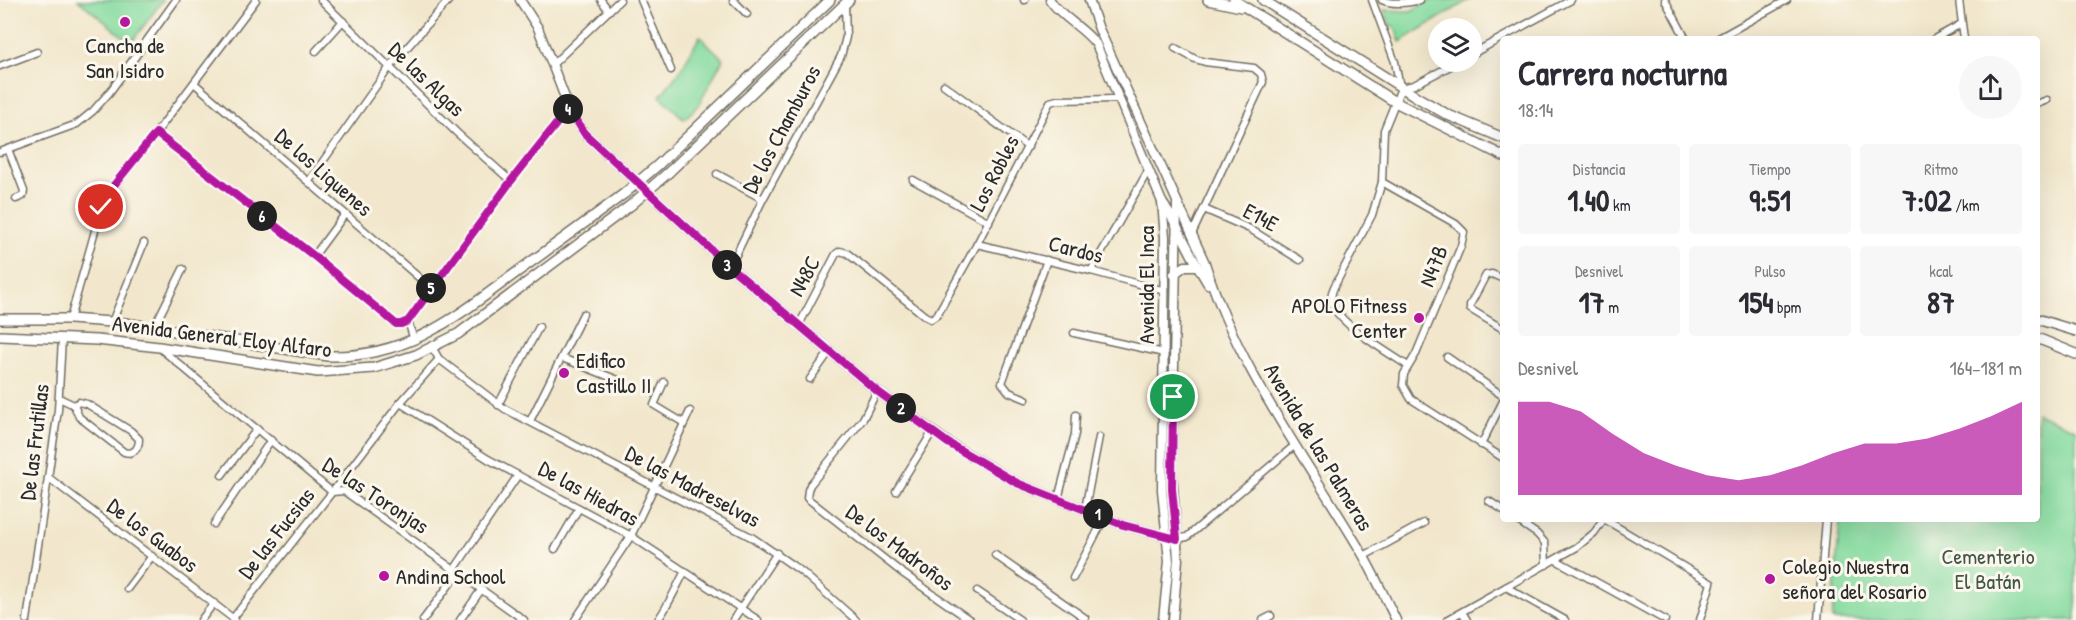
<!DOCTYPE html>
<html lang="es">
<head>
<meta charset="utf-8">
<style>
	:root { --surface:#fff; --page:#f7f7f7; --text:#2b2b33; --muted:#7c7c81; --accent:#b5179e }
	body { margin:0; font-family:"Patrick Hand",sans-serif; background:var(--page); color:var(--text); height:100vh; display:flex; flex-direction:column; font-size:22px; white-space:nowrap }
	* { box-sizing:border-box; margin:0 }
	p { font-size:20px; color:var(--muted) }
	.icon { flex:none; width:33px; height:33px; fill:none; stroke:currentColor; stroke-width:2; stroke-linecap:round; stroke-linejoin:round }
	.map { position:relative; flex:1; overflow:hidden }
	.details { position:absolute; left:1500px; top:36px; width:540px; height:486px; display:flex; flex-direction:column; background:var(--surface); border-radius:6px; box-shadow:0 6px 24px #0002 }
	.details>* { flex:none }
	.controls { position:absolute; left:1428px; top:18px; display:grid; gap:12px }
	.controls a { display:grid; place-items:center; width:54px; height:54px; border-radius:50%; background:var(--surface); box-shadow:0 6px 24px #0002; font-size:30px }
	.pin { position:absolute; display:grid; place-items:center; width:51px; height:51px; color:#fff; margin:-26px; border:3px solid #fff; border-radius:50%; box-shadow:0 2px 6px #0007 }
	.km { position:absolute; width:30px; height:30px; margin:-15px; border-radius:50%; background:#222; color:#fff; font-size:16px; line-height:30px; text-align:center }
	.round { display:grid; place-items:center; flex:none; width:63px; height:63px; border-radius:32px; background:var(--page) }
	.overview { display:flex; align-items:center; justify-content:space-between; height:102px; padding:0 18px }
	h1 { font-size:33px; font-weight:800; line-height:45px }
	.metrics { display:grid; grid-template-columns:repeat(3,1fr); gap:9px; height:102px; padding:6px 18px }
	.metrics div { display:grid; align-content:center; border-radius:6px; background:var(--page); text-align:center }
	.metrics b { font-size:30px; font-weight:800 }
	.metrics small { font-size:16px; font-weight:400 }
	.metrics p { font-size:16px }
	.chart { height:168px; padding:12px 18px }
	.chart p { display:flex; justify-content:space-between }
	.chart svg { width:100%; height:108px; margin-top:6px; fill:var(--accent); opacity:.7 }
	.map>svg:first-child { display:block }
	.green { fill:#83da9e; stroke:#578264; stroke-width:1.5 }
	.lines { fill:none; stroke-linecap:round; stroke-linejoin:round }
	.street-casing { stroke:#716d63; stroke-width:9 }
	.secondary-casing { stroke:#716d63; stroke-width:11 }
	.primary-casing { stroke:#716d63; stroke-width:12 }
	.street { stroke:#fff; stroke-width:6 }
	.secondary { stroke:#fff; stroke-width:8 }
	.primary { stroke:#fff; stroke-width:9 }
	.primary-bridge-casing { stroke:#716d63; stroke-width:12; stroke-linecap:butt }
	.primary-bridge { stroke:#fff; stroke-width:9 }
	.route-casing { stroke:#fff; stroke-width:12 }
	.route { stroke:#b5179e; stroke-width:8 }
	.poi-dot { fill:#b5179e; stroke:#fbf7ec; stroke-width:2 }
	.labels { text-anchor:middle; stroke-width:6; stroke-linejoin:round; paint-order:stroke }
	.poi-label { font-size:22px; fill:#2b2b2b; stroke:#fbf7ec; text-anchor:start }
	.street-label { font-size:22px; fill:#2b2b2b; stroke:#fbf7ec }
	.park-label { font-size:22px; fill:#415748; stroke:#fbf7ec }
</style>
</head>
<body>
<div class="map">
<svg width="2076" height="620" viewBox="0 0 2076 620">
	<rect width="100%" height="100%" fill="#fbf7ec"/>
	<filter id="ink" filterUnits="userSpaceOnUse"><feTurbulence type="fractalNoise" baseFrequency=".0167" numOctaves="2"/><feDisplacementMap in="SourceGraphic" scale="12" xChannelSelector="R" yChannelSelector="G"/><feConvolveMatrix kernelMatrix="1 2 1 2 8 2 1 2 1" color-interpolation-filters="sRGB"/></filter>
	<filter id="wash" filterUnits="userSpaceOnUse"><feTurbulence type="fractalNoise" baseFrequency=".008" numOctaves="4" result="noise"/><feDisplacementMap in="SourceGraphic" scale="24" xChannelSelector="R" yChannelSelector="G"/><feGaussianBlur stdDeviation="1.35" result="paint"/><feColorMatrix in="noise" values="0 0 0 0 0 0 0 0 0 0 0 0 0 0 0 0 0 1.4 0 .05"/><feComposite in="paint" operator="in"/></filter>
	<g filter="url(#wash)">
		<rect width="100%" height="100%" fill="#f2e7cc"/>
		<!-- green -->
		<g class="green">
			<path d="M78,0h85l-32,43z"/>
			<path d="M1432,0h37l-69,42 -5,-15 -5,-2 -6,-15 26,1z"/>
			<path d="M700,36l23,23 -25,47 -14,13 -24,-23 20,-25z"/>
			<path d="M2037,413l39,16v191h-244l8,-101h197z"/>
		</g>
	</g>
	<g filter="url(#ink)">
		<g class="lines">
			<!-- street casing -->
			<g class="street-casing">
				<g id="street">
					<path d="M321,0l136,133 54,48"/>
					<path d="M601,0l8,11"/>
					<path d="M641,0l30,70"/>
					<path d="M733,0l14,14"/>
					<path d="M1024,0h1"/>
					<path d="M1372,0l23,62 5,25"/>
					<path d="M1382,0c12,5 25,3 38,0"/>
					<path d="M1665,0l21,39"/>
					<path d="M1959,0l5,39"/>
					<path d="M1717,39l70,-39"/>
					<path d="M1934,39l27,-15"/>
					<path d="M1175,48l20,11 10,3 49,6 7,6 2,8 -71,152"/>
					<path d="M316,51l27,-30"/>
					<path d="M1472,54l99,-54"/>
					<path d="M553,64l67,-64"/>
					<path d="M0,66l37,-14"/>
					<path d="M194,83l237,205"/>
					<path d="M944,85l84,62"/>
					<path d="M1401,88l-17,42 -2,52 -10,33 -38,72c-3,6 -4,12 -1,19 9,20 56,47 75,60"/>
					<path d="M1401,88l13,-3 44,-23"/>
					<path d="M2037,104l10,-4"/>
					<path d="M156,133l158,123 82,68h5l7,-3"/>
					<path d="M8,149l16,42 -1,5 -7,3"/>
					<path d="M0,152l77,-28 16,-13 16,-18 67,-93"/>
					<path d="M717,174l46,25"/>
					<path d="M913,180l76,42"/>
					<path d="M309,181l80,-113 60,-68"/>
					<path d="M1382,182l74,42 8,8 -3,14 -45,108 -12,20 -1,11 8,14 92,59"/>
					<path d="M1204,209l46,20 50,31"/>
					<path d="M977,244l114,27 74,20"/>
					<path d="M314,256l31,-42"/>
					<path d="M730,267l33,-68 78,-143 5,-19 -1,-33"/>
					<path d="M1091,271l57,-100"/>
					<path d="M1503,279l-11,-5 -6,1 -16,30v4l33,20"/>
					<path d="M70,319l34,-120 52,-66 100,-133"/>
					<path d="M408,321l103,-140 58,-73"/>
					<path d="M408,321l6,19"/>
					<path d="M112,322l32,-79"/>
					<path d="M799,325l37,-71 4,-3 7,2 78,63 6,3 6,-4 40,-71 73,-142 7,-2 61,-1"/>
					<path d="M154,327l29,-58"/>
					<path d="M1074,333l90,20"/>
					<path d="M432,347l7,12 66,50 248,129 49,34 54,48"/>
					<path d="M161,349l171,143 12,-1 180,129"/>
					<path d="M1447,357l56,39"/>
					<path d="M562,358l61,24"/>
					<path d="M810,379l20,-28"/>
					<path d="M664,382l-10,23 30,18"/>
					<path d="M877,391l-14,28 -53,66 -2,5 -1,8 94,74 69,48"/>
					<path d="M59,398l15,7 5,12 45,35c9,3 15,-3 15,-13l-8,-8 -44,-27 -8,-2 -5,3"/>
					<path d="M1026,399l-17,-7 -7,-9 45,-123"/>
					<path d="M400,403l88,56 143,77 127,84"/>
					<path d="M498,405l41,-78"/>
					<path d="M530,421l53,-107"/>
					<path d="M1481,445l22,-44"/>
					<path d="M222,475l35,-46"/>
					<path d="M49,478l186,142"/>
					<path d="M896,491l37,-60"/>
					<path d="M1058,499l17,-65 1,-19"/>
					<path d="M1489,501l14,9"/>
					<path d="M1085,509l14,-72"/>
					<path d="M1515,519l22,15 8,9 1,22"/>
					<path d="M1604,519l107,64 -11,37"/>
					<path d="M214,524l57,-84"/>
					<path d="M1177,539l10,-2 108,-92"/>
					<path d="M555,549l24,-41"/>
					<path d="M995,555l90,63 -1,2"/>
					<path d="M1364,556l60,-33"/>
					<path d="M1556,560l109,60"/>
					<path d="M454,570l64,-95"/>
					<path d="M1073,578l32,-61"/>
					<path d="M1506,587l59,33"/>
					<path d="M127,589l25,-33"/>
					<path d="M977,591l43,29"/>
					<path d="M1462,612l5,8"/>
					<path d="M233,618l107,-136 60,-79 39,-44"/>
					<path d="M27,620l31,-210 4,-71"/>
					<path d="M201,620l13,-17"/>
					<path d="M423,620l35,-47"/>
					<path d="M460,620l21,-30"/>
					<path d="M575,620l56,-84 59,-125"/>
					<path d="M658,620c11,-16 18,-32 27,-49"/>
					<path d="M733,620l44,-67"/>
					<path d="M1263,620l8,-4"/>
					<path d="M1447,620l130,-73 17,-14 10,-14"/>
					<path d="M1818,620l8,-101"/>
				</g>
			</g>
			<!-- secondary casing -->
			<g class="secondary-casing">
				<g id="secondary">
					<path d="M520,0l18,28 31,80 15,25 146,134 147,124 72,52 68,40 106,42 54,14"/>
					<path d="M1050,0c12,18 33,27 46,44l66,158c18,26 29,55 46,82"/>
					<path d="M1089,0l10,29 106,234c33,107 102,196 158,292 12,21 22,43 33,65"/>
					<path d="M1162,202l3,35 -3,253 7,71 -6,59"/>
					<path d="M1174,274l11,-8h12"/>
					<path d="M1173,620l5,-61 -6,-87 5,-268"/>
				</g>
			</g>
			<!-- primary casing -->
			<g class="primary-casing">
				<g id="primary">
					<path d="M1208,0l33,7"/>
					<path d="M1234,0l161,102 108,54"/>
					<path d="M1263,0l157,99 28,16 55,23"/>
					<path d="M658,165l172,-165"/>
					<path d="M669,172l180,-172"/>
					<path d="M0,319h70l55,4 203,33c80,2 128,-39 189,-84 36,-26 72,-52 108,-79"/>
					<path d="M2037,319l39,12"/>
					<path d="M0,336l97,4 62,7 159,25 56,-4 42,-13 42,-21 173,-129"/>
					<path d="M2037,338l39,16"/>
				</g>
			</g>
			<!-- street -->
			<use href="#street" class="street"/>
			<!-- secondary -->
			<use href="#secondary" class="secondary"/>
			<!-- primary -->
			<use href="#primary" class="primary"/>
			<!-- primary-bridge casing -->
			<g class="primary-bridge-casing">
				<g id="primary-bridge">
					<path d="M625,193l33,-28"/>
					<path d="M631,205l38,-33"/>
				</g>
			</g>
			<!-- primary-bridge -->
			<use href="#primary-bridge" class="primary-bridge"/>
		</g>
	</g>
	<g class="lines" filter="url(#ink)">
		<!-- route casing -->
		<g class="route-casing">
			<path id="route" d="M101,207l9,-17 46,-57 158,123 82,68h5l7,-3 103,-140 58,-73 15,25 146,134 147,124 71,52 69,40 106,42 54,14 -5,-50 1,-92"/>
		</g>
		<!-- route -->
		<use href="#route" class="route"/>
	</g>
	<!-- markers -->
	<g class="poi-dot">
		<circle cx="125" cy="22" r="6"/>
		<circle cx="1419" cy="318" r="6"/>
		<circle cx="564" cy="373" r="6"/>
		<circle cx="384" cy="576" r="6"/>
		<circle cx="1770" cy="579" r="6"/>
	</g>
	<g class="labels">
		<!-- poi labels -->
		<g class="poi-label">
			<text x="125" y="53" text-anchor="middle">Cancha de<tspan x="125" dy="25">San Isidro</tspan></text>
			<text x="1407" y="313" text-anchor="end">APOLO Fitness<tspan x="1407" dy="25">Center</tspan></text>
			<text x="576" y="368">Edifico<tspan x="576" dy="25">Castillo II</tspan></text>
			<text x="1782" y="574">Colegio Nuestra<tspan x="1782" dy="25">señora del Rosario</tspan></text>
			<text x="396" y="584">Andina School</text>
		</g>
		<!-- street labels -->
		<g class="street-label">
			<text transform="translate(427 79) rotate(44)" y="8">De las Algas</text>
			<text transform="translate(781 129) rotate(-62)" y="8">De los Chamburos</text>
			<text transform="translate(324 172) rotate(41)" y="8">De los Liquenes</text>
			<text transform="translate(994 173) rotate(-63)" y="8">Los Robles</text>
			<text transform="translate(1261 217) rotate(28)" y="8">E14E</text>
			<text transform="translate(1076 249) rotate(14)" y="8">Cardos</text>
			<text transform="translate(1433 266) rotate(-68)" y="8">N47B</text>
			<text transform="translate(804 276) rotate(-62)" y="8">N48C</text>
			<text transform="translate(1146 285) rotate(-90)" y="8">Avenida El Inca</text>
			<text transform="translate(222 336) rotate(7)" y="8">Avenida General Eloy Alfaro</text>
			<text transform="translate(34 442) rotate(-83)" y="8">De las Frutillas</text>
			<text transform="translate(1319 447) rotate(59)" y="8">Avenida de las Palmeras</text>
			<text transform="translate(693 486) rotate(28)" y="8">De las Madreselvas</text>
			<text transform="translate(589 493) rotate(29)" y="8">De las Hiedras</text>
			<text transform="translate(376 495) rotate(33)" y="8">De las Toronjas</text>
			<text transform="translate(276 533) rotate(-52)" y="8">De las Fucsias</text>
			<text transform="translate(153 535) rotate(37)" y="8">De los Guabos</text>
			<text transform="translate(900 547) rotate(37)" y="8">De los Madroños</text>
		</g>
		<!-- park labels -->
		<g class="park-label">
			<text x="1988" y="564">Cementerio<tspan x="1988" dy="25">El Batán</tspan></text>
		</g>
	</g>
</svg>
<div class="controls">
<a><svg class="icon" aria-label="layers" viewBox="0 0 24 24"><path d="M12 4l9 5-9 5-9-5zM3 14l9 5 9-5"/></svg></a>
</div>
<div class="pin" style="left:1173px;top:397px;background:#1e9e55"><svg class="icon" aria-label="arrive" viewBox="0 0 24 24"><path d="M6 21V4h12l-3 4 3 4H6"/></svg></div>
<div class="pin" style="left:101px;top:207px;background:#d93025"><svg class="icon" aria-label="check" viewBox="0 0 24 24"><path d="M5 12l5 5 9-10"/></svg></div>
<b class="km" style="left:1098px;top:514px">1</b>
<b class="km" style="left:901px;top:408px">2</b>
<b class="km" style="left:727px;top:265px">3</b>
<b class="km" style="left:568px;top:109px">4</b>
<b class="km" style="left:431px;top:288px">5</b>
<b class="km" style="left:262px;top:216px">6</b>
<section class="details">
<div class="overview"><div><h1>Carrera nocturna</h1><p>18:14</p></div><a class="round"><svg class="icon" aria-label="share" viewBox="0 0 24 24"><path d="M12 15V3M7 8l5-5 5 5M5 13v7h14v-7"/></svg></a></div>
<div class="metrics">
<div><p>Distancia</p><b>1.40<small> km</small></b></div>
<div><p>Tiempo</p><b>9:51</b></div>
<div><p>Ritmo</p><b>7:02<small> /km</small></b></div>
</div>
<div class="metrics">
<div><p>Desnivel</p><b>17<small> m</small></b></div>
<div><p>Pulso</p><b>154<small> bpm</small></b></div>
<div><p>kcal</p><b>87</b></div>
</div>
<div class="chart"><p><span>Desnivel</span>164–181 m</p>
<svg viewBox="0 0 160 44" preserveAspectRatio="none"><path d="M0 44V6L10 6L20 10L30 19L40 27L50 32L60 36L70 38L80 36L90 32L100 27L110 23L120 23L130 21L140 17L150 12L160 6V44z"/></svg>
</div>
</section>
</div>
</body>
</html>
